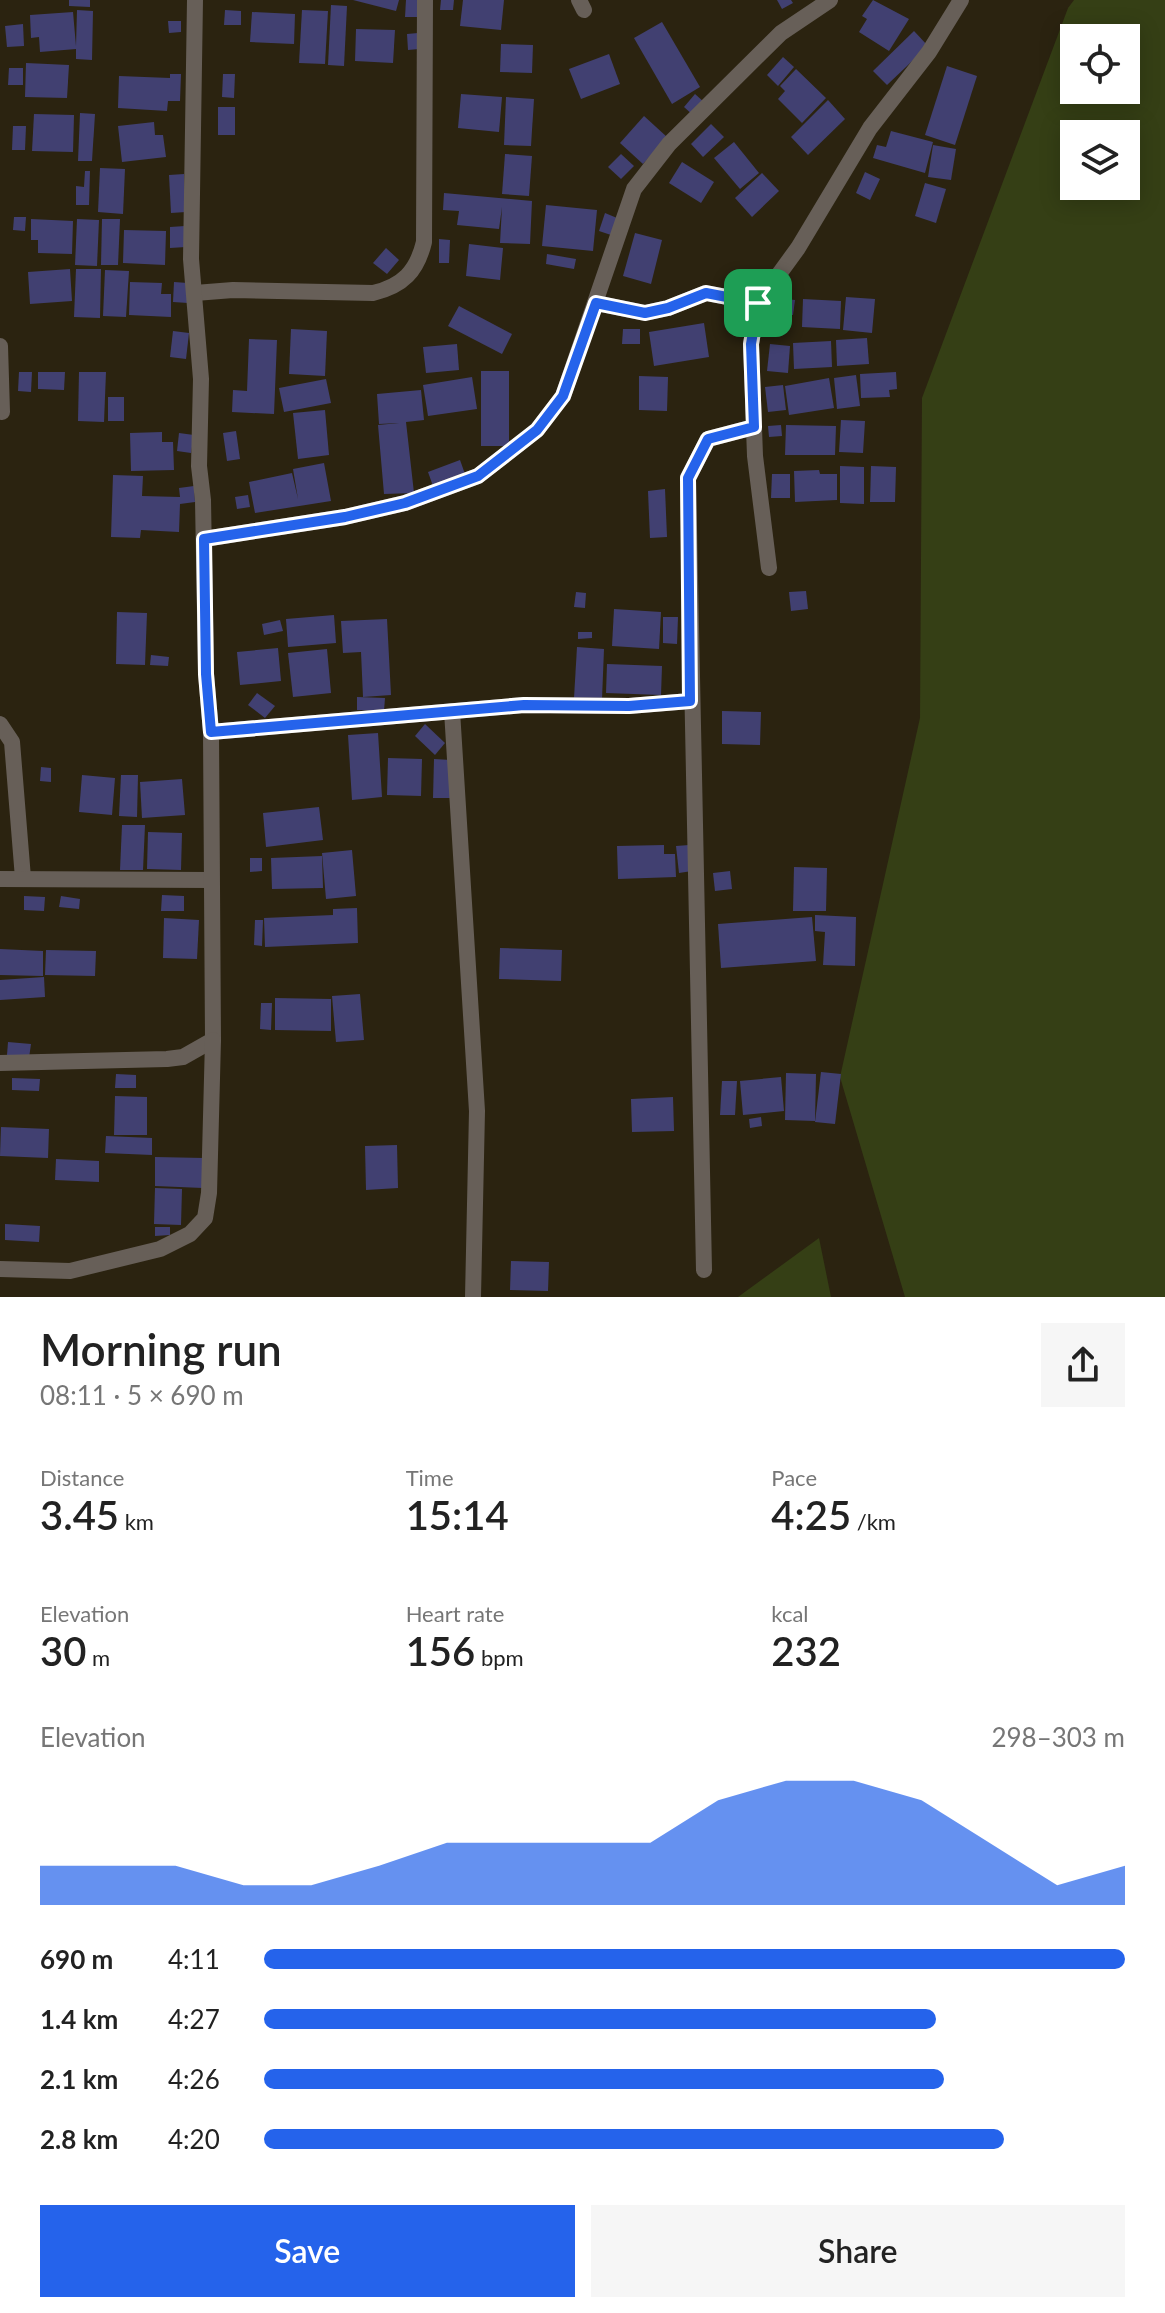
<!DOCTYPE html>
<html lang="en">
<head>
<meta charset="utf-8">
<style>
	:root { --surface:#fff; --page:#f6f6f6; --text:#222; --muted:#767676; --accent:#2563eb }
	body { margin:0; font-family:Lato,sans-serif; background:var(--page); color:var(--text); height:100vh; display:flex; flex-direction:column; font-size:30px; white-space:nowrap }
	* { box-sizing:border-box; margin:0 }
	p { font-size:26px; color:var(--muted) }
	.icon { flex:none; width:44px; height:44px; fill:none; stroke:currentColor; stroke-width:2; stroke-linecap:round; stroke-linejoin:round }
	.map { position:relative; height:1297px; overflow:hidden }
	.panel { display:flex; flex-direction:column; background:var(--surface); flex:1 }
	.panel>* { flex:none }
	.fabs { position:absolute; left:1060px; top:24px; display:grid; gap:16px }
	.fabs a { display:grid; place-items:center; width:80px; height:80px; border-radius:0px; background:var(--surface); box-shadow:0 4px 20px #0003; font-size:40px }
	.pin { position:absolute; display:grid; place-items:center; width:68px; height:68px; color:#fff; margin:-34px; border-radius:16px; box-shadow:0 4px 12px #0006 }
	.round { display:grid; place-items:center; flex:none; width:84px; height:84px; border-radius:0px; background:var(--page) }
	.overview { display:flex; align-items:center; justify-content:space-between; height:136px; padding:0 40px }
	h1 { font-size:44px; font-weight:600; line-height:60px }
	.figures { display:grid; grid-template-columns:repeat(3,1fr); gap:12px; height:136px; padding:8px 40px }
	.figures div { display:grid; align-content:center }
	.figures b { font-size:40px; font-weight:600 }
	.figures small { font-size:22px; font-weight:400 }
	.figures p { font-size:22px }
	.chart { height:224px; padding:16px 40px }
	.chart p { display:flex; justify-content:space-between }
	.chart svg { width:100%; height:144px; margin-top:8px; fill:var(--accent); opacity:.7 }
	.action { display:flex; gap:16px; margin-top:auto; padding:16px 40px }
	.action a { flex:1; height:92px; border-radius:0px; background:var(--accent); color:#fff; font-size:32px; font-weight:600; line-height:92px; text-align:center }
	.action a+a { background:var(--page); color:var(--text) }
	ul { padding:0 40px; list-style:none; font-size:26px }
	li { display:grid; grid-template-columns:128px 96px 1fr; align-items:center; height:60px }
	li i { height:20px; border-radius:10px; background:var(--accent) }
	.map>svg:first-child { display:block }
	.green { fill:#353f15; fill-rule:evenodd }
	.building { fill:#414071 }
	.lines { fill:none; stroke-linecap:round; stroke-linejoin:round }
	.minor { stroke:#675f58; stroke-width:16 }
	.route-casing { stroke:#fff; stroke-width:16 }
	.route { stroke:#2563eb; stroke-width:10 }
</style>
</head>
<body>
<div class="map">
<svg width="1165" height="1297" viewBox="0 0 1165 1297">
	<rect width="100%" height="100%" fill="#2b2310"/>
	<!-- green -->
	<g class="green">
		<path d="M1074,0h91v1297h-260l-65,-220 80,-359 2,-320 146,-390zM1074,38h52v52h-52zM1074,134h52v52h-52z"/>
		<path d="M819,1238l12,59h-93z"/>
	</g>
	<!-- building -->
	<g class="building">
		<path d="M69,0h21v7l-21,-1z"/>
		<path d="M353,0h46l-3,11z"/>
		<path d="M406,0h13l-1,17h-13z"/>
		<path d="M441,0h13l-1,10h-13z"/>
		<path d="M463,0h41l-3,30 -41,-4z"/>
		<path d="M777,0h14l2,3 -11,6z"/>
		<path d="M873,0l36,19 -20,32 -30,-19 8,-13 -5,-3z"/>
		<path d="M331,5l16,1 -3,60 -16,-1z"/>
		<path d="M77,10l16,1 -1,49 -16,-1v-10l-36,3 -1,-15 -8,1 -1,-23 43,-3 3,34z"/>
		<path d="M225,10l16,1v14h-17z"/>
		<path d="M302,10l26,1 -3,53 -26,-1z"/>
		<path d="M252,12l43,2 -1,30 -44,-2z"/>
		<path d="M168,21h13v11l-12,1z"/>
		<path d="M662,22l38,65 -28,17 -38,-66z"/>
		<path d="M23,24l1,22 -17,1 -2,-21z"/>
		<path d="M356,29l39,1 -2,33 -38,-2z"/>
		<path d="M914,31l14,15 -41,39 -14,-14z"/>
		<path d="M418,33l1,16 -11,1 -1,-16z"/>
		<path d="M501,44l32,1 -1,28 -32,-1z"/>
		<path d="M609,54l11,30 -39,15 -12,-30z"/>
		<path d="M783,57l11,10 -16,19 -11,-11z"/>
		<path d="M26,63l43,2 -2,33 -42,-1z"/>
		<path d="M947,66l30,10 -22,69 -30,-10z"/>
		<path d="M9,68h14v17h-15z"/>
		<path d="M796,69l30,29 -24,25 -24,-24 7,-8 -5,-5z"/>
		<path d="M170,74h11l-1,27h-12l-1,10 -49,-3 1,-32 51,2z"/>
		<path d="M223,74h12l-1,24 -12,-1z"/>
		<path d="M461,94l41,3 -3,35 -41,-4z"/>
		<path d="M695,94l10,9 -11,13 -10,-9z"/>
		<path d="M506,97l28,2 -3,47 -27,-1z"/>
		<path d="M828,100l17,19 -37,36 -17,-18z"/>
		<rect x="218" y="107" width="17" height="28"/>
		<path d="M80,113l15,1 -3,47h-14z"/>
		<path d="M34,114l40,1 -1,37 -41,-1z"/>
		<path d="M644,116l23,21 -24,27 -23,-21z"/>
		<path d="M154,122l1,13h8l3,22 -44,5 -4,-36z"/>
		<path d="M711,124l13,13 -21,20 -12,-13z"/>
		<path d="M13,126h13l-1,24h-13z"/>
		<path d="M891,131l42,11 -8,31 -52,-15 4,-13 9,2z"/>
		<path d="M734,142l25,31 -19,16 -26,-31z"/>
		<path d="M933,145l23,4 -5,31 -23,-3z"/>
		<path d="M505,154l27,2 -3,40 -27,-2z"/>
		<path d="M621,154l13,12 -13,13 -13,-12z"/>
		<path d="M682,162l32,20 -13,21 -32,-20z"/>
		<path d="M100,168l25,1 -2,45 -25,-2z"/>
		<path d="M85,171h5l-1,34h-13v-19l8,1z"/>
		<path d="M865,172l15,7 -10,21 -14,-7z"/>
		<path d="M762,173l17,18 -27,26 -17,-19z"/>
		<path d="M184,174l2,38 -15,1 -2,-38z"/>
		<path d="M925,183l21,6 -10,34 -21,-7z"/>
		<path d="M444,193l88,8 -2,43 -30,-1 2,-36 -3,22 -42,-4 2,-14 -16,-1z"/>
		<path d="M546,205l51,5 -4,41 -51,-5z"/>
		<path d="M605,213l12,5 -6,17 -12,-4z"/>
		<path d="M14,217h12l-1,14 -12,-1z"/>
		<path d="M31,219l42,2 -1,33 -34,-1v-13h-7z"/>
		<path d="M77,219l22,1 -2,46 -22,-1z"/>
		<path d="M102,219h18l-2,46h-17z"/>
		<path d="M185,226l1,21 -16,1v-21z"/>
		<path d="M124,230l42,1 -1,34 -42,-2z"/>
		<path d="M635,233l27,7 -11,44 -28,-8z"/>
		<path d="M439,239l11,1 -1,23h-10z"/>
		<path d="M469,244l34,4 -3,32 -34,-4z"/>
		<path d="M386,248l13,12 -12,14 -14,-11z"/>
		<path d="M547,254l29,5 -2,10 -28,-5z"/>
		<path d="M70,269l2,32 -42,3 -2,-32z"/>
		<path d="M76,269h25l-1,49 -26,-1z"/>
		<path d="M105,270l24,1 -3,46 -23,-1z"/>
		<path d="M130,282l32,1 -1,11h10v23l-42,-2z"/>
		<path d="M174,282l14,1v20l-15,-1z"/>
		<path d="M846,297l29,2 -3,34 -29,-3z"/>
		<path d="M778,298l17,2 -2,15 -17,-1z"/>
		<path d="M803,299l38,2 -1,28 -38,-2z"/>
		<path d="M459,306l53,28 -10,20 -54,-28z"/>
		<path d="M704,323l5,34 -55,9 -5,-34z"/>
		<path d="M291,329l36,2 -2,45 -36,-2z"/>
		<path d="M623,329h17v15h-18z"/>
		<path d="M173,331l16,2 -3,26 -16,-2z"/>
		<path d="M867,338l2,26 -32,2 -1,-26z"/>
		<path d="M249,339l28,1 -3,74 -42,-2 1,-22 14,1z"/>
		<path d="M831,341l1,26 -38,2 -1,-26z"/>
		<path d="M457,344l2,26 -33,3 -3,-26z"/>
		<path d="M770,344l20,2 -2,27 -21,-2z"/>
		<rect x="481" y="371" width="28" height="75"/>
		<path d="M19,372h13l-1,20 -13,-1z"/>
		<path d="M38,372h27l-1,18 -26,-1z"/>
		<path d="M79,372h27l-2,50 -26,-1z"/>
		<path d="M896,372l1,17 -8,1 1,7 -29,1 -1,-24z"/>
		<path d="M856,375l4,31 -23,3 -3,-31z"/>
		<path d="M639,376l29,1 -1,34 -28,-1z"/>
		<path d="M472,377l5,32 -49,7 -5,-31z"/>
		<path d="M829,378l5,30 -45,7 -4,-29z"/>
		<path d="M326,379l5,24 -47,9 -5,-24z"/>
		<path d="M783,385l3,25 -18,2 -3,-25z"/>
		<path d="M421,390l3,30 -18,2 8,71 -30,1 -6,-69 21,-2 -20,1 -2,-30z"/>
		<rect x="108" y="397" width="16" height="24"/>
		<path d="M325,410l4,45 -31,4 -5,-46z"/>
		<path d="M841,420l24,1 -2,32 -24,-1z"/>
		<path d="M781,425l1,11 -13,1 -1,-11z"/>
		<path d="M786,425l50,1 -1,29h-50z"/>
		<path d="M236,431l4,28 -13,2 -4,-28z"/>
		<path d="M162,432v10h11l1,28 -43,1 -1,-38z"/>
		<path d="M179,433l15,2 -3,18 -14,-2z"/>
		<path d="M460,460l5,14 -32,12 -5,-14z"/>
		<path d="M324,463l7,38 -76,12 -6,-31 43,-9 6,26 -5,-30z"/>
		<path d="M840,466l24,1v37l-24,-1z"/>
		<path d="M871,466l25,1 -1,35h-25z"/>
		<path d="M819,470l1,4h17v26l-42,2 -1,-31z"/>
		<path d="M772,474h18v24h-19z"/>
		<path d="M113,475l30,1 -1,20 38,1 -1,-9 15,-2 1,16 -15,2 -1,28 -38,-2 -1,8 -29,-1z"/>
		<path d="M665,489l2,48 -17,1 -2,-47z"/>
		<path d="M248,495l2,12 -13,2 -2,-12z"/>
		<path d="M806,591l2,18 -17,2 -2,-19z"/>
		<path d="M576,592l10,1 -1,15 -11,-1z"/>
		<path d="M614,609l47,3 -2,37 -47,-3z"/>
		<path d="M117,612l30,1 -2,52 -29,-1z"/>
		<path d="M334,615l2,28 -48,4 -2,-28z"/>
		<path d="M663,617h15l-1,27 -14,-1z"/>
		<path d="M387,619l4,76 -28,2 -2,-45 -18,1 -2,-32z"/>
		<path d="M280,620l3,11 -19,4 -2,-11z"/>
		<path d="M578,632h14v6l-14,1z"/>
		<path d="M577,647l27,2 -2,50 -28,-1z"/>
		<path d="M278,648l3,33 -41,4 -3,-33z"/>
		<path d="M327,649l4,44 -38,4 -5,-44z"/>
		<path d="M151,655l18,2 -1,9 -18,-1z"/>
		<path d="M607,664l55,2 -1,29 -55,-2z"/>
		<path d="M257,693l18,13 -10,12 -17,-13z"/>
		<path d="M357,697l28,1 -1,13 -27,-1z"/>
		<path d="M722,711l39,1 -1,33 -38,-1z"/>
		<path d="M425,724l20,19 -10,12 -20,-19z"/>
		<path d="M378,733l4,64 -30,3 -4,-65z"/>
		<path d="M388,758l34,1 -1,37 -34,-1z"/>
		<path d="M434,759l17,1 -1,38h-17z"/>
		<path d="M41,767l10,1v14l-11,-1z"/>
		<path d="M82,775l33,3 -3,37 -33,-3z"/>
		<path d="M121,775h17l-1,42 -18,-1z"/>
		<path d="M182,779l3,36 -43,3 -2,-36z"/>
		<path d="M319,807l4,33 -57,7 -3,-34z"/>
		<path d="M122,825h23l-2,45h-23z"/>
		<path d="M148,832l34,1 -1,37 -34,-1z"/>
		<path d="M664,845v9h11l1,23 -58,2 -1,-33z"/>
		<path d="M689,845l3,26 -13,2 -3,-27z"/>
		<path d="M352,850l4,46 -30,3 -4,-46z"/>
		<path d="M322,856l1,32 -51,1 -1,-31z"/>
		<path d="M250,858h12v13l-12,1z"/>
		<path d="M794,867l33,1 -1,43h-33z"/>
		<path d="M730,871l2,18 -17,2 -2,-18z"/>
		<path d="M162,895l22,1v15h-23z"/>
		<path d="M24,896l21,1 -1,14 -20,-1z"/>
		<path d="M61,896l19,3 -1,10 -20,-2z"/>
		<path d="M357,908l1,35 -93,4 -1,-29 69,-3v-6z"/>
		<path d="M815,915l41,2 -1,49 -32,-1 2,-33 -10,-1z"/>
		<path d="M812,917l4,44 -95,7 -3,-44z"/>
		<path d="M164,918l35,2 -2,39 -34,-1z"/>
		<path d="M255,920h8l-1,26 -8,-1z"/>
		<path d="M500,948l62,2 -1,31 -62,-2z"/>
		<path d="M0,949l43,2v25l-43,-1z"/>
		<path d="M46,950l50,1 -1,25 -50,-1z"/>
		<path d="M44,977l1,20 -45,3v-20z"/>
		<path d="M360,994l4,46 -28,2 -4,-46z"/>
		<path d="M275,998l56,1v32l-56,-1z"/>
		<path d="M261,1003h11l-1,27 -11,-1z"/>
		<path d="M8,1042l23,2 -2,14 -22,-3z"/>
		<path d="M821,1072l20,2 -6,50 -20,-2z"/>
		<path d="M786,1073l30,1 -1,47 -30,-1z"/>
		<path d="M116,1074l20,1v13h-21z"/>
		<path d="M781,1077l3,34 -41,4 -3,-34z"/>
		<path d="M12,1078l28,1 -1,12 -27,-1z"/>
		<path d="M722,1081h15l-2,34h-15z"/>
		<path d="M115,1096l32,1v38h-33z"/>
		<path d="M673,1097l1,34 -42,1 -1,-33z"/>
		<path d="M761,1117l1,9 -12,2 -1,-9z"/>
		<path d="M1,1127l48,2 -1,29 -48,-2z"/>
		<path d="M106,1136l46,2v17l-47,-2z"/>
		<path d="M397,1145l1,43 -32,2 -1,-44z"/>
		<path d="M155,1157l49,1 -1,30 -48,-2z"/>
		<path d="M56,1159l43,2v21l-44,-2z"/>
		<path d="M155,1188l27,1 -1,36 -27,-1z"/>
		<path d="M5,1224l35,2 -1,16 -34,-2z"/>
		<path d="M155,1227h15v8l-15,1z"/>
		<path d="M511,1261l38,1 -1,29 -38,-1z"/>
	</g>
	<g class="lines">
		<!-- minor -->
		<g class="minor">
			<path d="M579,0l5,10"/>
			<path d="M195,293l38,-3 140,3c30,-7 44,-22 51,-51l1,-242"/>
			<path d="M596,303l49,10 23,-5 38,-15 52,10"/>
			<path d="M0,346l2,66"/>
			<path d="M204,539l141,-22 60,-14 73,-27 59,-46 26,-34 71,-207 35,-45 112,-111 49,-33"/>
			<path d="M769,568l-14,-112 -4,-112 7,-41 40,-55 72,-120 59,-76 32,-52"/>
			<path d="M452,711l25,400 -4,186"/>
			<path d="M0,724l12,18 11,136"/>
			<path d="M211,732l313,-27 105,1 61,-5"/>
			<path d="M0,879l211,1"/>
			<path d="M0,1063l167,-4 16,-2 30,-17 -2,-308 -5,-58 -3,-174 -4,-34 2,-87 -10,-120 4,-259"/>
			<path d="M0,1269l70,2 90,-22 30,-15 15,-16 4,-25 4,-153"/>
			<path d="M704,1270l-16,-792 20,-39 46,-12"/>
		</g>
	</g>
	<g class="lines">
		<!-- route casing -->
		<g class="route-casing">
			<path id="route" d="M706,293l52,10 -7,41 3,83 -46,12 -20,39 2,223 -61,5 -105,-1 -313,27 -5,-58 -2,-135 141,-22 60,-14 73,-27 59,-46 26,-34 33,-93 49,10 23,-5z"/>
		</g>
		<!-- route -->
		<use href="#route" class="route"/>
	</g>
</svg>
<div class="fabs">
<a><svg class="icon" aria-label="locate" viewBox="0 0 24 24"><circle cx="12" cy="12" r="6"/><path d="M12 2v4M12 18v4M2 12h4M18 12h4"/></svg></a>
<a><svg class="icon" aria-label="layers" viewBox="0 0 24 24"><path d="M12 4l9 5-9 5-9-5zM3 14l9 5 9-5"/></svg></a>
</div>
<div class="pin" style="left:758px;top:303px;background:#1e9e55"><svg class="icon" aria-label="arrive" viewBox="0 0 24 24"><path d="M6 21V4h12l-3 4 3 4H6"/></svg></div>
</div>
<section class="panel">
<div class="overview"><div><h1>Morning run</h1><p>08:11 · 5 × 690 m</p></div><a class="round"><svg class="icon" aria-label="share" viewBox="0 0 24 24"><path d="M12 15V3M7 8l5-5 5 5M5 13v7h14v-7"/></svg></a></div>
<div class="figures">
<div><p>Distance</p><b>3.45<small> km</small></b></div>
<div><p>Time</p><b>15:14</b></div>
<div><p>Pace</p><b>4:25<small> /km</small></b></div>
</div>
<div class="figures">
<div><p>Elevation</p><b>30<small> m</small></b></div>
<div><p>Heart rate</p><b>156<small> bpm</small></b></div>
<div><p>kcal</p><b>232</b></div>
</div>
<div class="chart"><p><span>Elevation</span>298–303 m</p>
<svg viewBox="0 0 160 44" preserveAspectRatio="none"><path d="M0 44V32L10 32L20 32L30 38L40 38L50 32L60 25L70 25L80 25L90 25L100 12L110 6L120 6L130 12L140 25L150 38L160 32V44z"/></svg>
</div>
<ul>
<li><b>690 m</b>4:11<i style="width:100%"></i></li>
<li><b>1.4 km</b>4:27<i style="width:78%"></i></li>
<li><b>2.1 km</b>4:26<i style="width:79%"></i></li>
<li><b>2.8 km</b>4:20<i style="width:86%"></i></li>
</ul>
<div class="action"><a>Save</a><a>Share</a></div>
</section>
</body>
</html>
